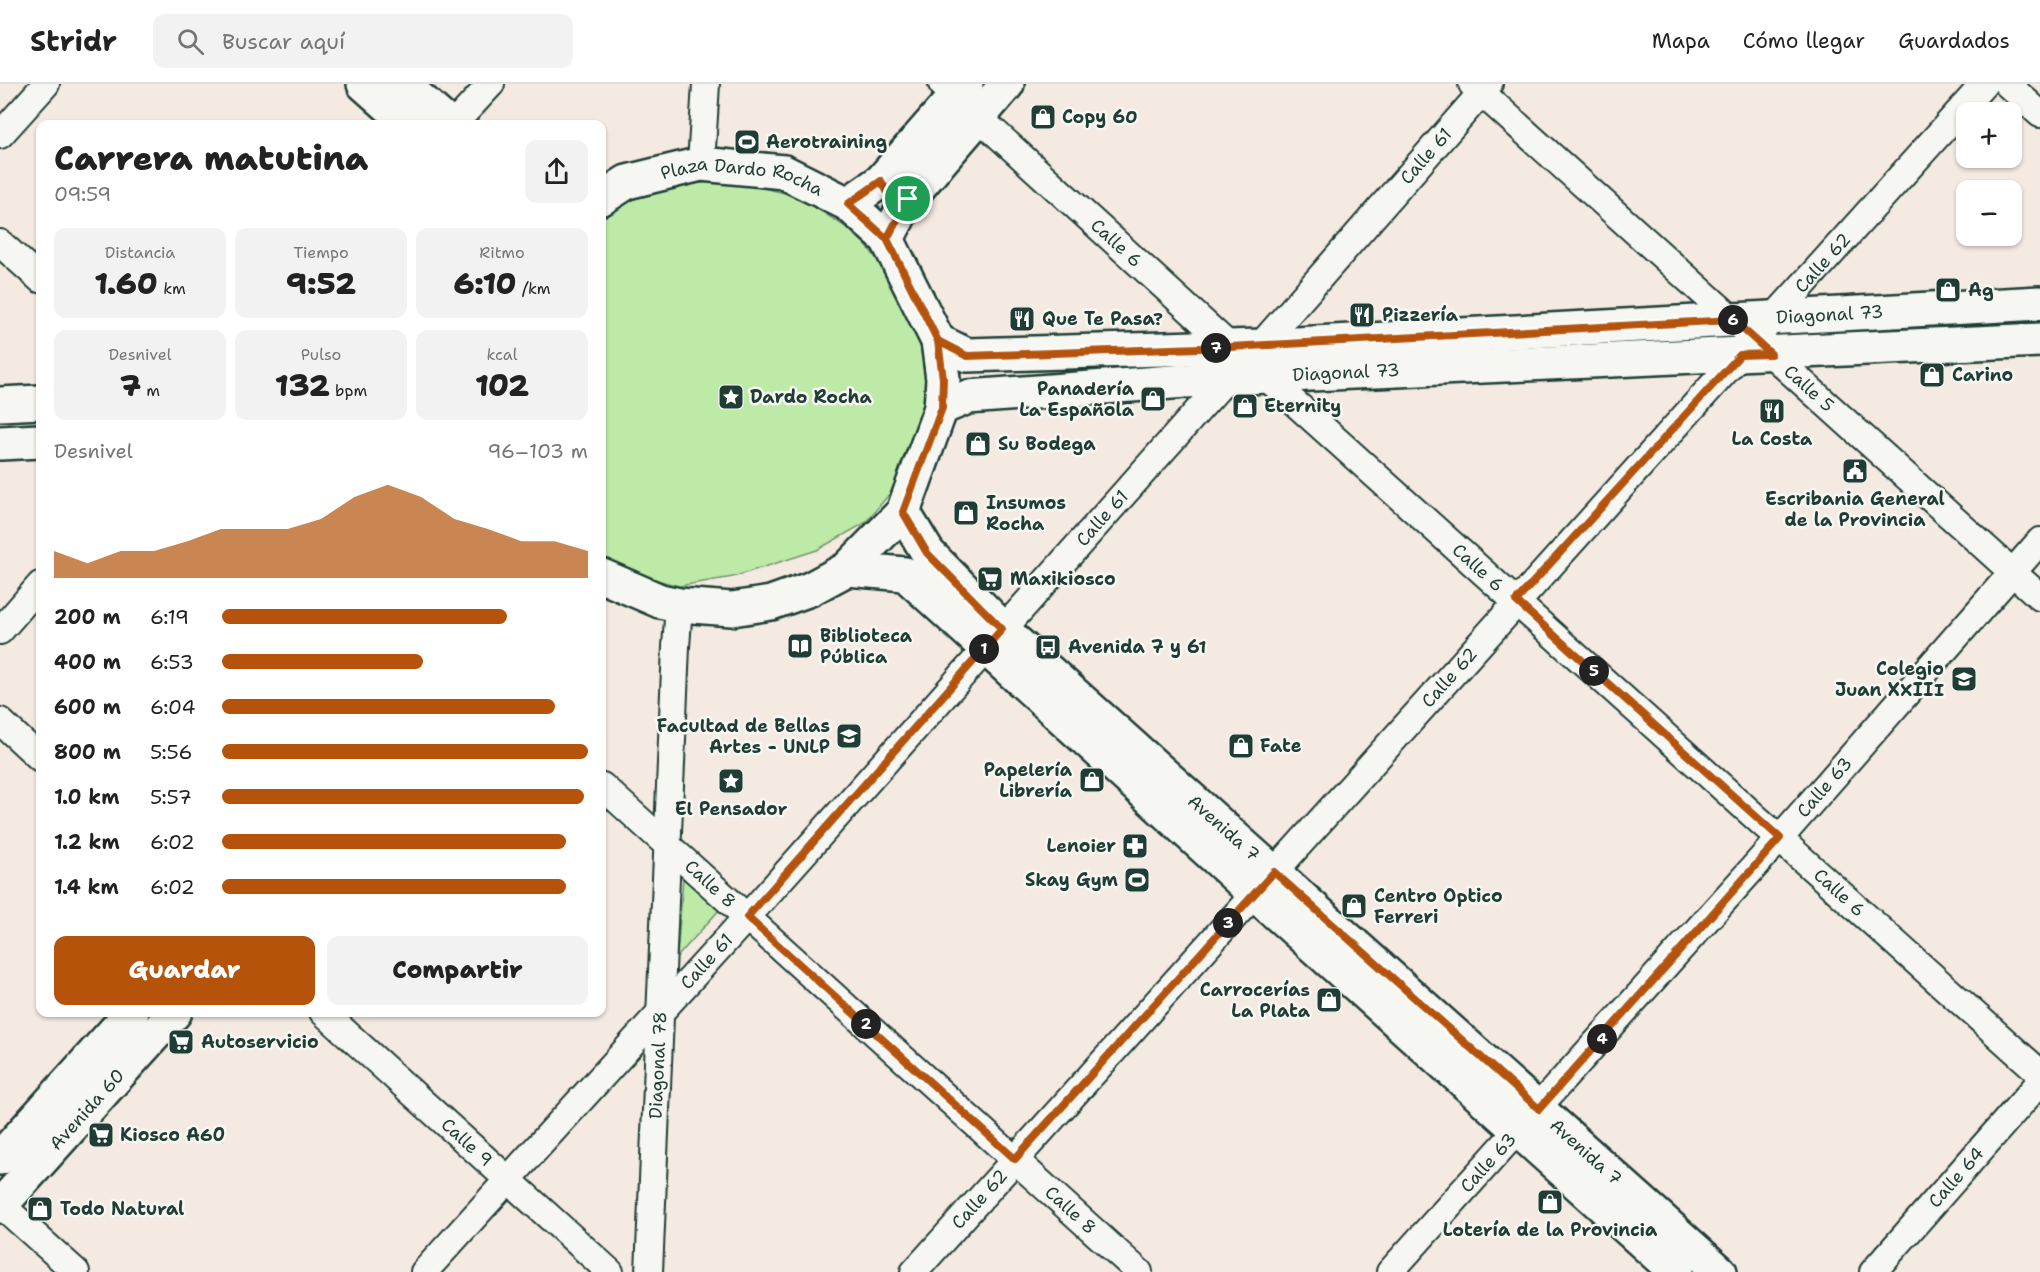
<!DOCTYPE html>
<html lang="es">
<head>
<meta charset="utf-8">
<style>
	:root { --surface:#fff; --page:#f2f2f2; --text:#222; --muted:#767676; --line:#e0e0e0; --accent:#b45309 }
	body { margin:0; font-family:"Shantell Sans",sans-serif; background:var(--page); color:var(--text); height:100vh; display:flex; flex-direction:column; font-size:22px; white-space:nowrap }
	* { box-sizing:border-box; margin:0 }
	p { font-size:20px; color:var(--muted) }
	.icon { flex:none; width:33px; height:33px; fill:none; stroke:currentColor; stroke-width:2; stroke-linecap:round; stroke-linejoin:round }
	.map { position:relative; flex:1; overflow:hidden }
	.side { position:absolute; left:36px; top:36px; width:570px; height:897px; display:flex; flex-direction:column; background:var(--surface); border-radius:12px; box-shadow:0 2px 4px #0004 }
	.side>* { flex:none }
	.fabs { position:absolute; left:1956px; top:18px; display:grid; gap:12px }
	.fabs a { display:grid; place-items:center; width:66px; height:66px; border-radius:12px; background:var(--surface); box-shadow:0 2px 4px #0004; font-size:30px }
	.pin { position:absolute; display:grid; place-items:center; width:51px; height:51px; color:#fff; margin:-26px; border:3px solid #fff; border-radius:50%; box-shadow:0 2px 6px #0007 }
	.km { position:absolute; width:30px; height:30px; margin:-15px; border-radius:50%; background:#222; color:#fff; font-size:16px; line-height:30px; text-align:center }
	.round { display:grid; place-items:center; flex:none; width:63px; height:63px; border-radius:12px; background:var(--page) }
	.summary { display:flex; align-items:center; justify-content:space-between; height:102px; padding:0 18px }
	h1 { font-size:33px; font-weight:800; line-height:45px }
	.metrics { display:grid; grid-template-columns:repeat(3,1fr); gap:9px; height:102px; padding:6px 18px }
	.metrics div { display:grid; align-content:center; border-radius:12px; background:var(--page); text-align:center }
	.metrics b { font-size:30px; font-weight:800 }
	.metrics small { font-size:16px; font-weight:400 }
	.metrics p { font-size:16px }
	.chart { height:168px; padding:12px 18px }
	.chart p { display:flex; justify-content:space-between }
	.chart svg { width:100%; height:108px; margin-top:6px; fill:var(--accent); opacity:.7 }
	.action { display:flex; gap:12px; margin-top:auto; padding:12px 18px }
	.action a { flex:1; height:69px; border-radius:12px; background:var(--accent); color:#fff; font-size:24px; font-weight:800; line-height:69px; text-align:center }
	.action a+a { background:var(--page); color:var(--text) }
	ul { padding:0 18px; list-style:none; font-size:20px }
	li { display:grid; grid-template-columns:96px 72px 1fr; align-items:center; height:45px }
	li i { height:15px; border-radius:8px; background:var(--accent) }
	header { display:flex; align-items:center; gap:36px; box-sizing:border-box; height:84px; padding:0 30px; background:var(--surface); border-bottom:2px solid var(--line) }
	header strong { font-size:28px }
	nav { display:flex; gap:33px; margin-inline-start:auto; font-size:21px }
	.search { width:420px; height:54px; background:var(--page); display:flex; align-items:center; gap:15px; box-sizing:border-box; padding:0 21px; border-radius:12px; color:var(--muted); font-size:22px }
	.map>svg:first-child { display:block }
	.green { fill:#beeaa7; stroke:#6e946e; stroke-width:1.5 }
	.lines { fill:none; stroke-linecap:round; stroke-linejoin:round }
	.minor-casing { stroke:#1f3d34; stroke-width:30 }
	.major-casing { stroke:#1f3d34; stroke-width:38 }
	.minor { stroke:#f6f6f2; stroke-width:26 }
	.major { stroke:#f6f6f2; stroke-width:33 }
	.route-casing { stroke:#fff; stroke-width:12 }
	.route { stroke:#b45309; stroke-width:8 }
	.labels { text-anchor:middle; stroke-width:5; stroke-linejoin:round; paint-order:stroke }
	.poi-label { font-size:18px; font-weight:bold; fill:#1f3d34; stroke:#f6f6f2; text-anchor:start }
	.street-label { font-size:18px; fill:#1f3d34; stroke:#f6f6f2 }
</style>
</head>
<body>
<header>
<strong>Stridr</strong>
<div class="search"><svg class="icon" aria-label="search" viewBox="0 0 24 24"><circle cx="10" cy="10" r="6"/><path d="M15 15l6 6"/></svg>Buscar aquí</div>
<nav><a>Mapa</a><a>Cómo llegar</a><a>Guardados</a></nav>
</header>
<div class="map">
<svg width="2040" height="1188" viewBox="0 0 2040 1188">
	<rect width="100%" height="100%" fill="#f5eae2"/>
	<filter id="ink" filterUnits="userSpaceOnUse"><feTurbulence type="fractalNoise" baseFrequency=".0167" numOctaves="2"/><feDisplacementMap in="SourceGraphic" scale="12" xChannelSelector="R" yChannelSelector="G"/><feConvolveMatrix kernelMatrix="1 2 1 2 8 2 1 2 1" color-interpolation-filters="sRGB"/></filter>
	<g filter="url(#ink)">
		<!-- green -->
		<g class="green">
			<path d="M728,96l70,16 60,39 41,52 22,62 4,31 -3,35 -19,63 -38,45 -48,27 -84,27 -54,9 -59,-16 -18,-14v-341l55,-27z"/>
			<path d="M683,794l38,30 -44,49z"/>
		</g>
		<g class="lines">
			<!-- minor casing -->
			<g class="minor-casing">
				<g id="minor">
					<path id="s1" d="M942,0l307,280 16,12 775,697"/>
					<path id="s2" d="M1472,0l568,513"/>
					<path d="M2007,0l33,30"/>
					<path d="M454,40l37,-40"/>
					<path d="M0,51l46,-51"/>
					<path d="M701,80l5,-80"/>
					<path d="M0,159l40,36"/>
					<path d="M0,547l40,-46"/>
					<path d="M0,637l40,37"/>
					<path id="s3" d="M602,702l537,486"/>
					<path id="s4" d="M323,928l287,260"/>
					<path d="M0,1120l76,68"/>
					<path id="s5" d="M424,1188l323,-355 480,-539 19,-16 243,-278"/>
					<path id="s6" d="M649,1188l27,-625 3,-42"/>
					<path id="s7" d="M914,1188l1070,-1188"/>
					<path id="s8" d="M1390,1188l390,-434 260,-297"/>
					<path id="s9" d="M1873,1188l167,-190"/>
				</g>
			</g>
			<!-- major casing -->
			<g class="major-casing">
				<g id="major">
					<path d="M364,0l45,40"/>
					<path d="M403,0l45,40"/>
					<path id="s10" d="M602,114l25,-16 74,-18 83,8 64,32 39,35 51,102 5,38 -2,29 -38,104 -56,57 -37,20 -39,14 -39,6 -53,-4 -19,-4 -58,-25"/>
					<path d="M848,120l33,-23 85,-97"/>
					<path d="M887,155l21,-40 99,-115"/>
					<path id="s11" d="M938,257l29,14 293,-9 780,-43"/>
					<path d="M0,320l40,-2"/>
					<path id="s12" d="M941,324l27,-11 259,-19 813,-38"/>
					<path d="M0,359l40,-2"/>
					<path id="s13" d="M903,428l25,41 89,90 703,629"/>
					<path d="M847,485l58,5 349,319 422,379"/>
					<path d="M0,1074l132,-146"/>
					<path id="s14" d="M0,1122l175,-194"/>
				</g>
			</g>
			<!-- minor -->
			<use href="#minor" class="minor"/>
			<!-- major -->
			<use href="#major" class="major"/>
		</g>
	</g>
	<g class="lines" filter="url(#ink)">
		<!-- route casing -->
		<g class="route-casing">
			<path id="route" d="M908,115l-21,40 51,102 5,38 -1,29 -39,104 24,41 75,76 -255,288 268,242 259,-287 265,237 241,-271 -264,-237 224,-246 31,-1 -38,-34 -503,27 -263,9 -29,-15 -51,-102 -39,-35 33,-23 8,13 19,5"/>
		</g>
		<!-- route -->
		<use href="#route" class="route"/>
	</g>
	<!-- icons -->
	<defs>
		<g id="shop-square" transform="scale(1.35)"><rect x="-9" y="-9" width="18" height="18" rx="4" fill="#1f3d34" stroke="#f6f6f2"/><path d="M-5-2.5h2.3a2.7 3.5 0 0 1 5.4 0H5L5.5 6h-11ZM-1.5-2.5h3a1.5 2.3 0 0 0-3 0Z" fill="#fff"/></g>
		<g id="stadium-square" transform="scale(1.35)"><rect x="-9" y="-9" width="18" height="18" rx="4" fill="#1f3d34" stroke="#f6f6f2"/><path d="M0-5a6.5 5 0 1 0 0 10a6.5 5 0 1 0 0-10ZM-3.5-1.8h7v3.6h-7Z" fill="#fff"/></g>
		<g id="restaurant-square" transform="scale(1.35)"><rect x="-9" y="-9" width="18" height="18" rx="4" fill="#1f3d34" stroke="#f6f6f2"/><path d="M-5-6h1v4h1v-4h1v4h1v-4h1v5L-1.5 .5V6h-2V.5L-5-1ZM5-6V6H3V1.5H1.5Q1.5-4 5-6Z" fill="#fff"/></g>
		<g id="sight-square" transform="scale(1.35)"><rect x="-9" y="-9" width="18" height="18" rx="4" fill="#1f3d34" stroke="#f6f6f2"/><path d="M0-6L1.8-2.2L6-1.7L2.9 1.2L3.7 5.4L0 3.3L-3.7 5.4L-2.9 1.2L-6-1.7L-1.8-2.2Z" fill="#fff"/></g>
		<g id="civic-square" transform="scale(1.35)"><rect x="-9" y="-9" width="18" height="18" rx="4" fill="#1f3d34" stroke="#f6f6f2"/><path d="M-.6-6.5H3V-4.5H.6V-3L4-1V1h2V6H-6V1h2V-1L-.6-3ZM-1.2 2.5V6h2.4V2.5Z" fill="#fff"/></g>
		<g id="supermarket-square" transform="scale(1.35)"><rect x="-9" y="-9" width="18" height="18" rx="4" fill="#1f3d34" stroke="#f6f6f2"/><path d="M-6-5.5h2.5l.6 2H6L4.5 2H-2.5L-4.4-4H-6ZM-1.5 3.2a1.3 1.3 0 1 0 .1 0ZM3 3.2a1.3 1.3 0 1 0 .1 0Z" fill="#fff"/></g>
		<g id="library-square" transform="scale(1.35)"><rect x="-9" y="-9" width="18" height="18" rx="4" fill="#1f3d34" stroke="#f6f6f2"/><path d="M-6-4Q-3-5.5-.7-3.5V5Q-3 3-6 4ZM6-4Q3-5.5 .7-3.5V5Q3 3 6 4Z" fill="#fff"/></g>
		<g id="bus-square" transform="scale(1.35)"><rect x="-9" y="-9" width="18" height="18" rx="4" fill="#1f3d34" stroke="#f6f6f2"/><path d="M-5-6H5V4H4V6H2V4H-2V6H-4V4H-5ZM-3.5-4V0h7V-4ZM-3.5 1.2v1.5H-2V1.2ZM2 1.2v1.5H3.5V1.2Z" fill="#fff"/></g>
		<g id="school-square" transform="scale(1.35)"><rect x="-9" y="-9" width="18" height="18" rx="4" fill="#1f3d34" stroke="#f6f6f2"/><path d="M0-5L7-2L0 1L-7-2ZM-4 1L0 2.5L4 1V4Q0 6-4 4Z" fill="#fff"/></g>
		<g id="university-square" transform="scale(1.35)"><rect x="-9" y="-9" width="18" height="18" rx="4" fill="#1f3d34" stroke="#f6f6f2"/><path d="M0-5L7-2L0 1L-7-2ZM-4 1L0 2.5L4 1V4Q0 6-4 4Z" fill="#fff"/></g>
		<g id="pharmacy-square" transform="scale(1.35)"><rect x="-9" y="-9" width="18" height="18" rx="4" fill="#1f3d34" stroke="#f6f6f2"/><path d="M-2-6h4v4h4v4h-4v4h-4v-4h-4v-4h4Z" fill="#fff"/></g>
	</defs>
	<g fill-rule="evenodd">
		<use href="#shop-square" x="1043" y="33"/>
		<use href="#stadium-square" x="747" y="58"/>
		<use href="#shop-square" x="1948" y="206"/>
		<use href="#restaurant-square" x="1362" y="231"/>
		<use href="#restaurant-square" x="1022" y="235"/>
		<use href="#shop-square" x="1932" y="291"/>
		<use href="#sight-square" x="731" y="313"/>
		<use href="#shop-square" x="1153" y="315"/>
		<use href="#shop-square" x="1245" y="322"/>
		<use href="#restaurant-square" x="1772" y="327"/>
		<use href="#shop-square" x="978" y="360"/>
		<use href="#civic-square" x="1855" y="387"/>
		<use href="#shop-square" x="966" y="429"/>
		<use href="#supermarket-square" x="990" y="495"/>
		<use href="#library-square" x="800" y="562"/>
		<use href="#bus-square" x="1048" y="563"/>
		<use href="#school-square" x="1964" y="595"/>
		<use href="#university-square" x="849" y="652"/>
		<use href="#shop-square" x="1241" y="662"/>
		<use href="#shop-square" x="1092" y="696"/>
		<use href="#sight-square" x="731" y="697"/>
		<use href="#pharmacy-square" x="1135" y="762"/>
		<use href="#stadium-square" x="1137" y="796"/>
		<use href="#shop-square" x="1354" y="822"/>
		<use href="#shop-square" x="1329" y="916"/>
		<use href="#supermarket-square" x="181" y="958"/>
		<use href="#supermarket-square" x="101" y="1051"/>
		<use href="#shop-square" x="1550" y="1118"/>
		<use href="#shop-square" x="40" y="1125"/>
	</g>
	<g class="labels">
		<!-- poi labels -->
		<g class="poi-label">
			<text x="1062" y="39">Copy 60</text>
			<text x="766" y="64">Aerotraining</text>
			<text x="1968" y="212">Ag</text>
			<text x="1382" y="237">Pizzería</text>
			<text x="1042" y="241">Que Te Pasa?</text>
			<text x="1952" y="297">Carino</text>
			<text x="1134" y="311" text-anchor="end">Panadería<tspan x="1134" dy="21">La Española</tspan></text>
			<text x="750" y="319">Dardo Rocha</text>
			<text x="1264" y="328">Eternity</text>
			<text x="1772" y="361" text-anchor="middle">La Costa</text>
			<text x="998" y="366">Su Bodega</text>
			<text x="1855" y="421" text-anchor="middle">Escribania General<tspan x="1855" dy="21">de la Provincia</tspan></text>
			<text x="986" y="425">Insumos<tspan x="986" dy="21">Rocha</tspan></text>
			<text x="1010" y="501">Maxikiosco</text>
			<text x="820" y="558">Biblioteca<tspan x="820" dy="21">Pública</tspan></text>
			<text x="1068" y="569">Avenida 7 y 61</text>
			<text x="1944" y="591" text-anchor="end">Colegio<tspan x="1944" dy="21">Juan XXIII</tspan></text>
			<text x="830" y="648" text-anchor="end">Facultad de Bellas<tspan x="830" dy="21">Artes - UNLP</tspan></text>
			<text x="1260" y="668">Fate</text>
			<text x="1072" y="692" text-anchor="end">Papelería<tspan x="1072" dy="21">Librería</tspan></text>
			<text x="731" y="731" text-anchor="middle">El Pensador</text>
			<text x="1116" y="768" text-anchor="end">Lenoier</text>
			<text x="1118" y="802" text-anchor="end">Skay Gym</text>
			<text x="1374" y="818">Centro Optico<tspan x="1374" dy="21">Ferreri</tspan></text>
			<text x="1310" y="912" text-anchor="end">Carrocerías<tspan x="1310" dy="21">La Plata</tspan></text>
			<text x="201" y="964">Autoservicio</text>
			<text x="120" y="1057">Kiosco A60</text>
			<text x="60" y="1131">Todo Natural</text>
			<text x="1550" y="1152" text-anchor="middle">Lotería de la Provincia</text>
		</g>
		<!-- street labels -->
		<g class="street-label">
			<text dy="6" stroke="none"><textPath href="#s5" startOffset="1500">Calle 61</textPath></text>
			<text dy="6" stroke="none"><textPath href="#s10" startOffset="148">Plaza Dardo Rocha</textPath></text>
			<text dy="6" stroke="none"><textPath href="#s1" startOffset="236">Calle 6</textPath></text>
			<text dy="6" stroke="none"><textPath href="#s7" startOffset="1358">Calle 62</textPath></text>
			<text dy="6" stroke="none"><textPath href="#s11" startOffset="896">Diagonal 73</textPath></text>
			<text dy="6" stroke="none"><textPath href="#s12" startOffset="408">Diagonal 73</textPath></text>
			<text dy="6" stroke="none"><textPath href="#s2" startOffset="454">Calle 5</textPath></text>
			<text dy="6" stroke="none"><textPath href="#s5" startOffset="1014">Calle 61</textPath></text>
			<text dy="6" stroke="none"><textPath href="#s1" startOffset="722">Calle 6</textPath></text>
			<text dy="6" stroke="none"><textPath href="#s7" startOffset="800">Calle 62</textPath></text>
			<text dy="6" stroke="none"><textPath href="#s8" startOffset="651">Calle 63</textPath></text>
			<text dy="6" stroke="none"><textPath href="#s13" startOffset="452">Avenida 7</textPath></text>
			<text dy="6" stroke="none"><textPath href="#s3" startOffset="146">Calle 8</textPath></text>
			<text dy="6" stroke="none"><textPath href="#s1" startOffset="1208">Calle 6</textPath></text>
			<text dy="6" stroke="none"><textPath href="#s5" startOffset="420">Calle 61</textPath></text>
			<text dy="6" stroke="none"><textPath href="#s6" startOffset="207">Diagonal 78</textPath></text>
			<text dy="6" stroke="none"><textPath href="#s14" startOffset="130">Avenida 60</textPath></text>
			<text dy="6" stroke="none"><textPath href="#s4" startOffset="194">Calle 9</textPath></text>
			<text dy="6" stroke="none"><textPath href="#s13" startOffset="938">Avenida 7</textPath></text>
			<text dy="6" stroke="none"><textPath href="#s8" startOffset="147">Calle 63</textPath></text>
			<text dy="6" stroke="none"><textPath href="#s9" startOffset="126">Calle 64</textPath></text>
			<text dy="6" stroke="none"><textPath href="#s7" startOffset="98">Calle 62</textPath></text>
			<text dy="6" stroke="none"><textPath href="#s3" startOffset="632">Calle 8</textPath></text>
		</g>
	</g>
</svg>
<div class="fabs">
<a>+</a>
<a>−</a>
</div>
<div class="pin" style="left:908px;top:115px;background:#1e9e55"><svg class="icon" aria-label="arrive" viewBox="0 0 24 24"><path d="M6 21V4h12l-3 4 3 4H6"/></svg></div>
<b class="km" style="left:984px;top:565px">1</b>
<b class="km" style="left:866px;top:940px">2</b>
<b class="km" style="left:1228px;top:839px">3</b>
<b class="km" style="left:1602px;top:955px">4</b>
<b class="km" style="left:1594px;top:587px">5</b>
<b class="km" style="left:1733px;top:236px">6</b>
<b class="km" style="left:1216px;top:264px">7</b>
<section class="side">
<div class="summary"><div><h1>Carrera matutina</h1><p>09:59</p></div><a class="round"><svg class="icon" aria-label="share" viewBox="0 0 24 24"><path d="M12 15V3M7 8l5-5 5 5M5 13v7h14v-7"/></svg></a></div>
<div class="metrics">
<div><p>Distancia</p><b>1.60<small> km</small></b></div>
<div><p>Tiempo</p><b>9:52</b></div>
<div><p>Ritmo</p><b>6:10<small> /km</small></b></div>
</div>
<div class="metrics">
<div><p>Desnivel</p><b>7<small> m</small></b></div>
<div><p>Pulso</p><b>132<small> bpm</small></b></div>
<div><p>kcal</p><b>102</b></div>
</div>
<div class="chart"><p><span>Desnivel</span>96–103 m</p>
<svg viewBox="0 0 160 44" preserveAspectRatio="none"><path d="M0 44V33L10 38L20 33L30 33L40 29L50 24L60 24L70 24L80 20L90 11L100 6L110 11L120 20L130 24L140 29L150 29L160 33V44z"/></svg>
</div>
<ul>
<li><b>200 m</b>6:19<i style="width:78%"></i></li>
<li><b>400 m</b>6:53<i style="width:55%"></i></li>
<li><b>600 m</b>6:04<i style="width:91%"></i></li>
<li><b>800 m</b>5:56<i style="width:100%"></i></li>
<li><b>1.0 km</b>5:57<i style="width:99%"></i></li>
<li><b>1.2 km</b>6:02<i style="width:94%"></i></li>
<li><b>1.4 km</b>6:02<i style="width:94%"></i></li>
</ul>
<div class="action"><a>Guardar</a><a>Compartir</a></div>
</section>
</div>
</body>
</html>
